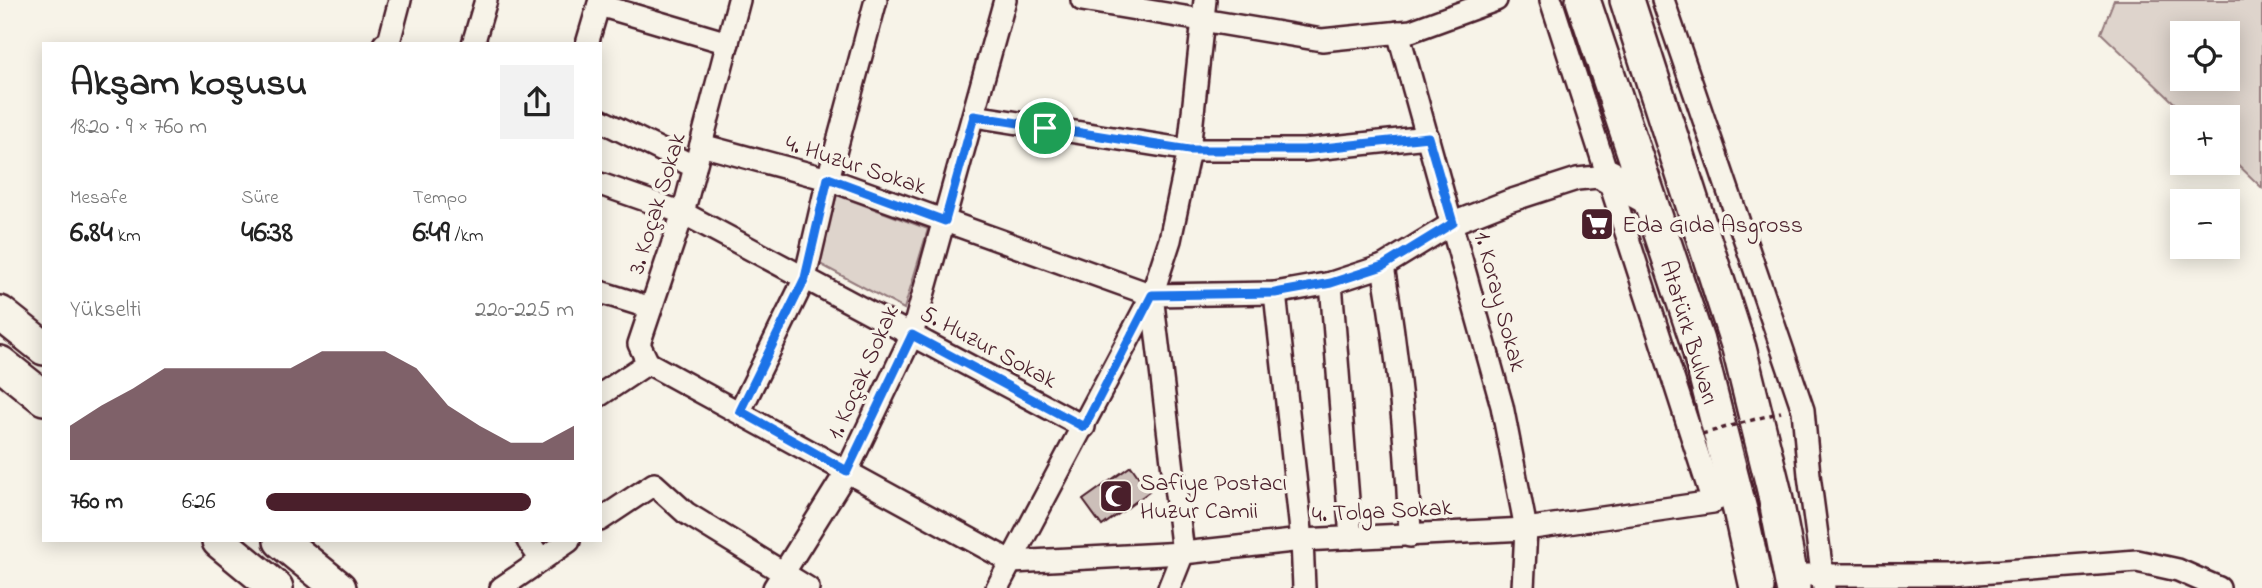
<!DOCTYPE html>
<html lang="tr">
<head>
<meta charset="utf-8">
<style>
	:root { --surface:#fff; --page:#f2f2f2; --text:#222; --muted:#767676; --accent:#4a1f2b }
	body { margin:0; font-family:"Indie Flower",sans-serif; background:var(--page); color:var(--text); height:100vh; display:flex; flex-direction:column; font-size:26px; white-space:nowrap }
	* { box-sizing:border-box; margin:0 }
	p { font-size:23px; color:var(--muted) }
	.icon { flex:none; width:38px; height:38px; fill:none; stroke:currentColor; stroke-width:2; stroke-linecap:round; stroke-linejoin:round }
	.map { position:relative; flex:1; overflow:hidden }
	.side { position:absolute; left:42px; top:42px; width:560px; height:500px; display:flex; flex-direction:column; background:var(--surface); border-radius:0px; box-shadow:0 4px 18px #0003 }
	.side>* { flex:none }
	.tools { position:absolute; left:2170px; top:21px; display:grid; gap:14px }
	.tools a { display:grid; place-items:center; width:70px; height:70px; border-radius:0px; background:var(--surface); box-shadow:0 4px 18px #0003; font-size:35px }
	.pin { position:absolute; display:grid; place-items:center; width:60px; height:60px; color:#fff; margin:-30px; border:4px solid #fff; border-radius:50%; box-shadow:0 2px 7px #0007 }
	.round { display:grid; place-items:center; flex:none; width:74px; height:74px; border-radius:0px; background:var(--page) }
	.head { display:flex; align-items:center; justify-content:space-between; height:119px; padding:0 28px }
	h1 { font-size:38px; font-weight:800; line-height:52px }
	.stats { display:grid; grid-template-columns:repeat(3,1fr); gap:10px; height:119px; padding:7px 28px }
	.stats div { display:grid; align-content:center }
	.stats b { font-size:30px; font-weight:800 }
	.stats small { font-size:19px; font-weight:400 }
	.stats p { font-size:19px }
	.chart { height:196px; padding:14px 28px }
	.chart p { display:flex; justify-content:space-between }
	.chart svg { width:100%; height:126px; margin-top:7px; fill:var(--accent); opacity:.7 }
	ul { padding:0 28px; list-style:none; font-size:23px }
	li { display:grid; grid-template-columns:112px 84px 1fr; align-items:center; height:52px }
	li i { height:18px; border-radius:9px; background:var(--accent) }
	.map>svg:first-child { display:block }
	.green { fill:#ded4cc; stroke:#947a7c; stroke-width:2; fill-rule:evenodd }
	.building { fill:#ccbfb9; stroke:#4a1f2b; stroke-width:2 }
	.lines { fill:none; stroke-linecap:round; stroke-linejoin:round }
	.minor-casing { stroke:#4a1f2b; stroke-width:26 }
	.primary-casing { stroke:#4a1f2b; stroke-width:38 }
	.trunk-casing { stroke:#4a1f2b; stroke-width:38 }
	.minor { stroke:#f7f3e8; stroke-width:21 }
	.primary { stroke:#f7f3e8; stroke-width:33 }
	.trunk { stroke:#f7f3e8; stroke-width:33 }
	.path-bridge { stroke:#4a1f2b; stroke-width:3.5; stroke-dasharray:5 5; stroke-linecap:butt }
	.route-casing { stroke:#fff; stroke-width:14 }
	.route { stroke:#1a73e8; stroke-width:9 }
	.labels { text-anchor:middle; stroke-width:7; stroke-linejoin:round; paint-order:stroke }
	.street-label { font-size:24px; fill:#4a1f2b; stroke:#f7f3e8 }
	.poi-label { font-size:24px; fill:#4a1f2b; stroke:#f7f3e8; text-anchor:start }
</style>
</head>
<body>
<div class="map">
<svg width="2262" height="588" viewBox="0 0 2262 588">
	<rect width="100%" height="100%" fill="#f7f3e8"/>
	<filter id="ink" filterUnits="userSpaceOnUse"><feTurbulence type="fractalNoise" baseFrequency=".0143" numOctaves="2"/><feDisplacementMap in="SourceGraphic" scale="14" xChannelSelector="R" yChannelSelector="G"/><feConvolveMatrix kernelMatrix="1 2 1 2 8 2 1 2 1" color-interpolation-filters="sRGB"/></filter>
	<g filter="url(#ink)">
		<!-- green -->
		<g class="green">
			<path d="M2114,0h148v188l-34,-33v-38h-39l-88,-84zM2182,33h46v46h-46z"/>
			<path d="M837,195l91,34 -24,80 -86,-46z"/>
		</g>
		<!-- building -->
		<path class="building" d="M1131,466l18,26 -47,34 -19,-26z"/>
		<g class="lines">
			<!-- minor casing -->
			<g class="minor-casing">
				<g id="minor">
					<path d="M1082,0l240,40 89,-9 85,-31"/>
					<path d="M1663,0l140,410 6,65 15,113"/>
					<path d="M599,5l129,38"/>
					<path d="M1398,32l104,374 24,123 -3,59"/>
					<path d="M384,44l5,-2 11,-42"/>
					<path d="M473,44l13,-44"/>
					<path d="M587,44l13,-44"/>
					<path d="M974,116l215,34h115l124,-13"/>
					<path d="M600,120l95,47"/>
					<path d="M701,145l127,34 324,116 123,-2 56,-10 52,-17 70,-43 56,-22 68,-22 31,-3"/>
					<path d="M600,184l83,29 401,214"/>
					<path d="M1383,266c15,90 24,178 27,270"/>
					<path d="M1331,283l20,255"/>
					<path d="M600,292l51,16"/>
					<path d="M1275,293l27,247 2,48"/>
					<path d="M1152,295l31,258 -14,35"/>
					<path d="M648,363l364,199 171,-9 119,-13 224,-11 187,-27 -162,-502"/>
					<path d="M600,395l48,-32 -9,-19 44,-131 56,-213"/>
					<path d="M740,411l65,-133 23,-99 48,-179"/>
					<path d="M600,520l54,-36 32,29 122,75"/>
					<path d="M528,541l13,18"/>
					<path d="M1807,575h145l185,-14 41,9 41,18"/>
					<path d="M501,588l68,-47"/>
					<path d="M774,588l73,-117 65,-136 93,-335"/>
					<path d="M997,588l155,-293 18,-55 19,-90 16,-150"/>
				</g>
			</g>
			<!-- primary casing -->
			<g class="primary-casing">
				<g id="primary">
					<path d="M0,313l44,35"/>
					<path d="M0,363l44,35"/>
					<path d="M219,541l57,47"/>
					<path d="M281,541l58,47"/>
				</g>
			</g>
			<!-- trunk casing -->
			<g class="trunk-casing">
				<g id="trunk">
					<path d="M1583,0l114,341 43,169 17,78"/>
					<path d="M1627,0l112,348 35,142 19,98"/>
					<path d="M1608,176l39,21"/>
				</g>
			</g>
			<!-- minor -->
			<use href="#minor" class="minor"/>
			<!-- primary -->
			<use href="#primary" class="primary"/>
			<!-- trunk -->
			<use href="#trunk" class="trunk"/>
			<!-- path-bridge -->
			<path class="path-bridge" d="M1702,434l79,-22"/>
		</g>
	</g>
	<g class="lines" filter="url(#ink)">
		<!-- route casing -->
		<g class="route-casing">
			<path id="route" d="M974,116l215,34h115l124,-13 25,86 -70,43 -52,17 -56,10 -123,2 -68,132 -172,-92 -65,136 -107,-60 65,-133 23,-100 117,43z"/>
		</g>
		<!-- route -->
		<use href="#route" class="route"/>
	</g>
	<!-- icons -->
	<defs>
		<g id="supermarket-square" transform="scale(1.75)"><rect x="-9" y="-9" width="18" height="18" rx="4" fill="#4a1f2b" stroke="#f7f3e8"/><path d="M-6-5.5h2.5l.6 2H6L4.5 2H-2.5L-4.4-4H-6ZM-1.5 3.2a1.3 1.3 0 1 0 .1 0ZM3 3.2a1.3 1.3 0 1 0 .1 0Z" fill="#fff"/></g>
		<g id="mosque-square" transform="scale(1.75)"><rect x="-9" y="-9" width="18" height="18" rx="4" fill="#4a1f2b" stroke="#f7f3e8"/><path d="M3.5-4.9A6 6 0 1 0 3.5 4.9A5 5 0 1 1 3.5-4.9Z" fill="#fff"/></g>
	</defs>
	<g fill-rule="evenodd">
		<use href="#supermarket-square" x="1597" y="224"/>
		<use href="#mosque-square" x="1116" y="496"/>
	</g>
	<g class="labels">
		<!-- street labels -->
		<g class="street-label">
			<text transform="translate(856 164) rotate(18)" y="8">4. Huzur Sokak</text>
			<text transform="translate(656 203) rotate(-73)" y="8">3. Koçak Sokak</text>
			<text transform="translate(1501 301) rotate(75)" y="8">1. Koray Sokak</text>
			<text transform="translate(1690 332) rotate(73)" y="8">Atatürk Bulvarı</text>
			<text transform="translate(989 346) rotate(28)" y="8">5. Huzur Sokak</text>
			<text transform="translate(862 372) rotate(-66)" y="8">1. Koçak Sokak</text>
			<text transform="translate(1382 510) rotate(-3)" y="8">4. Tolga Sokak</text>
		</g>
		<!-- poi labels -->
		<g class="poi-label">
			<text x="1622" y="232">Eda Gıda Asgross</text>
			<text x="1140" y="490">Safiye Postacı<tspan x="1140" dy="28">Huzur Camii</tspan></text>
		</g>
	</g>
</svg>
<div class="tools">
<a><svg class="icon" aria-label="locate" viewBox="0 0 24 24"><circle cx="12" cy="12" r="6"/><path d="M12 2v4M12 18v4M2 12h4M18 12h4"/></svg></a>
<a>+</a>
<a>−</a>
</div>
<div class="pin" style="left:1045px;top:128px;background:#1e9e55"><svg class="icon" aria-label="arrive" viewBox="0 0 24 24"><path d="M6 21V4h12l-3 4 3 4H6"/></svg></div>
<section class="side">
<div class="head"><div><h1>Akşam koşusu</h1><p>18:20 · 9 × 760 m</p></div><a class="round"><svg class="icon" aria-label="share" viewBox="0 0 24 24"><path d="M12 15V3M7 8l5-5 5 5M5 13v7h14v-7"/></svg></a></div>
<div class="stats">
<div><p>Mesafe</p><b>6.84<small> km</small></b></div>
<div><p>Süre</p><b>46:38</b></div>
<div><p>Tempo</p><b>6:49<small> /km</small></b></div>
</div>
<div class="chart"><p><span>Yükselti</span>220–225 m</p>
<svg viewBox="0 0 160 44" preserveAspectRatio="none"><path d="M0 44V32L10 25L20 19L30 12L40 12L50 12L60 12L70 12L80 6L90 6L100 6L110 12L120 25L130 32L140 38L150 38L160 32V44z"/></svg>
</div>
<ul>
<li><b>760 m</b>6:26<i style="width:86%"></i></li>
</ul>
</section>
</div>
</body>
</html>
